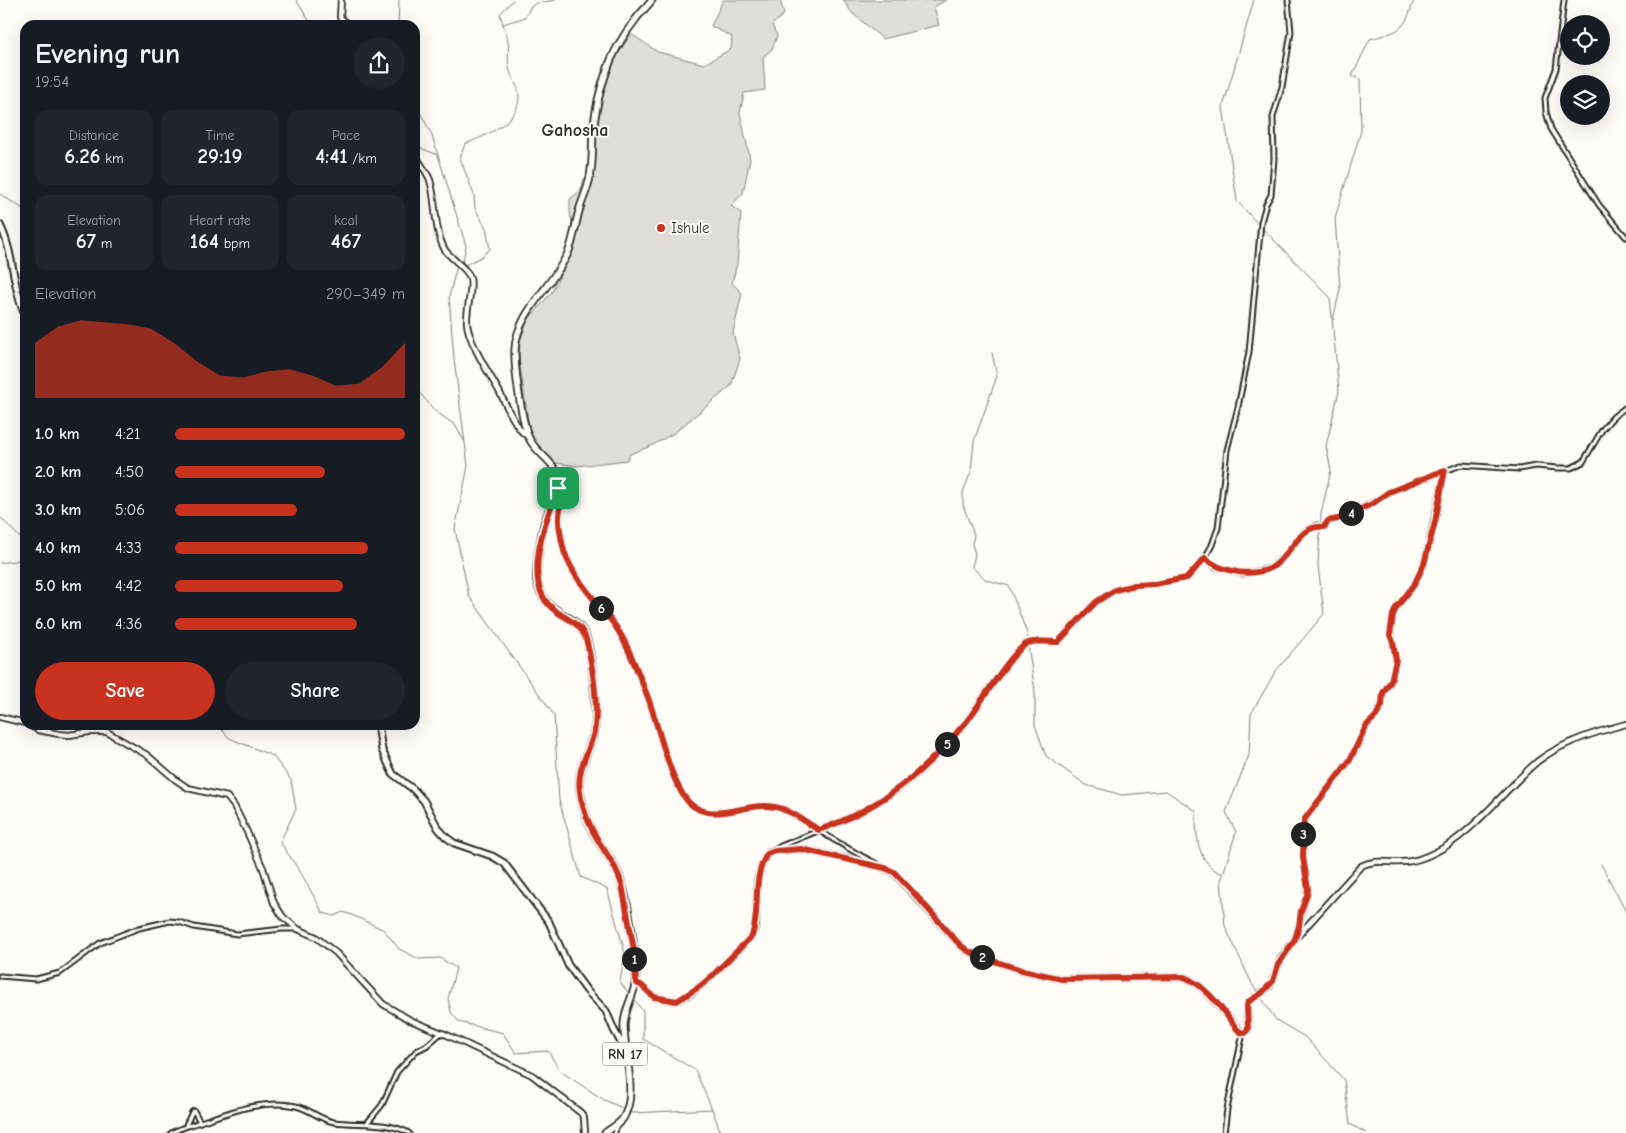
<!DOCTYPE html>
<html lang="en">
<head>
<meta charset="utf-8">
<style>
	:root { --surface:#171b24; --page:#20242c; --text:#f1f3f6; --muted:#9ea1a6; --accent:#c8321e }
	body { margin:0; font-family:"Comic Neue",sans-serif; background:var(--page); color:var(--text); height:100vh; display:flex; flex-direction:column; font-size:19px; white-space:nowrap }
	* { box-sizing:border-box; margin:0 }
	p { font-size:16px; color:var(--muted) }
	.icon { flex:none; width:28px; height:28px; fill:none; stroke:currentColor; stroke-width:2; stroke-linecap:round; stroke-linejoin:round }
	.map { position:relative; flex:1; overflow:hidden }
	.details { position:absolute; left:20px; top:20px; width:400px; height:710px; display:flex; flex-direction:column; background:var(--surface); border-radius:15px; box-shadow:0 5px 20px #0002 }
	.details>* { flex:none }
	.tools { position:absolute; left:1560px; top:15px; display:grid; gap:10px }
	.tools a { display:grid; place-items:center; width:50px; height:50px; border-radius:50%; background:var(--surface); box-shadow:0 5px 20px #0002; font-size:25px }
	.pin { position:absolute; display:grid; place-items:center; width:42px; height:42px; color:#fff; margin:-21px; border-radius:10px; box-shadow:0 2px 8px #0006 }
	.km { position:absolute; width:25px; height:25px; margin:-12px; border-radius:50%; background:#222; color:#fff; font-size:14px; line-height:25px; text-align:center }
	.round { display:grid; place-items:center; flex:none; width:52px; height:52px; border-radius:26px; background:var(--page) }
	.head { display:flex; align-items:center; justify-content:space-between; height:85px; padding:0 15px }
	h1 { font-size:28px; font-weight:700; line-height:38px }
	.stats { display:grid; grid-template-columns:repeat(3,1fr); gap:8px; height:85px; padding:5px 15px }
	.stats div { display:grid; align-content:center; border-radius:12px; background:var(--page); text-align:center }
	.stats b { font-size:21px; font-weight:700 }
	.stats small { font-size:14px; font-weight:400 }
	.stats p { font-size:14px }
	.chart { height:140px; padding:10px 15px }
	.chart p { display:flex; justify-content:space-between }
	.chart svg { width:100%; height:90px; margin-top:5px; fill:var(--accent); opacity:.7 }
	.action { display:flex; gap:10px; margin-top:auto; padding:10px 15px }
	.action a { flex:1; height:58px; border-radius:30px; background:var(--accent); color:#fff; font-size:20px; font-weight:700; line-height:58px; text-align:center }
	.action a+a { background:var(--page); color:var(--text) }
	ul { padding:0 15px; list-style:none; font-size:16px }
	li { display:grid; grid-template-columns:80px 60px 1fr; align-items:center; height:38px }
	li i { height:12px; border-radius:6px; background:var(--accent) }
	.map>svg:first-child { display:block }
	.green { fill:#dfdeda; stroke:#858482 }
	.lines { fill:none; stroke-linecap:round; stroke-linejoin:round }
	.stream { stroke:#7e7d7b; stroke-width:1 }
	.minor-casing { stroke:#2b2b2b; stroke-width:7 }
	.tertiary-casing { stroke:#2b2b2b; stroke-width:8 }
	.secondary-casing { stroke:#2b2b2b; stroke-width:9 }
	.primary-casing { stroke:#2b2b2b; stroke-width:9 }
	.minor { stroke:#fdfcf7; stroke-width:3 }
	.tertiary { stroke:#fdfcf7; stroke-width:4.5 }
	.secondary { stroke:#fdfcf7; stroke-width:5 }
	.primary { stroke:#fdfcf7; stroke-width:5.5 }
	.route-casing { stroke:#fff; stroke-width:10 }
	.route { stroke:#c8321e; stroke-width:6 }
	.poi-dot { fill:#c8321e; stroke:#fdfcf7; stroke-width:2 }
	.labels { text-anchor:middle; stroke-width:4; stroke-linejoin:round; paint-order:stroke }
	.shield { fill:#fdfcf7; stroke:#6a6a68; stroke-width:1 }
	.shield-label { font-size:14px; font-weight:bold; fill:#2b2b2b }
	.poi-label { font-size:15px; fill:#2b2b2b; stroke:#fdfcf7; text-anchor:start }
	.quarter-label { font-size:18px; font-weight:bold; fill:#2b2b2b; stroke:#fdfcf7 }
</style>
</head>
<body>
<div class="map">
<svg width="1626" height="1133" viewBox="0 0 1626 1133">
	<rect width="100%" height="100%" fill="#fdfcf7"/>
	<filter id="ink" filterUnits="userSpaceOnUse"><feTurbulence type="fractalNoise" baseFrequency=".02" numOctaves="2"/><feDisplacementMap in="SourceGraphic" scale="10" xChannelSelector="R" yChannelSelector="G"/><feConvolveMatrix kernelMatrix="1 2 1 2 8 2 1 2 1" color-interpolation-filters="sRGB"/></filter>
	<g filter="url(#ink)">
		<!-- green -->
		<g class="green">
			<path d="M723,0h57l4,14 -12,11 5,11 -5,13 -9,8 2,33 -21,3 -4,20 10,46 -7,34 -12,13 10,7 -4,51 -5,19 10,10 -9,40 7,26 -9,27 -57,47 -23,13 -21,8 -3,6 -50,6 -21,-3 -18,-15 -8,-14 -11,-75 1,-18 8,-21 23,-27 19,-36 5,-16 -5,-29v-13l11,-9 3,-11 11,-6 -1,-46 17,-61 20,-32 27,18 46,12 27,-15 1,-12 -21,-11z"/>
			<path d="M843,0h103l-12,7 5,18 -56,14 -31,-26z"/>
		</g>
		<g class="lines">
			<!-- stream -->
			<g class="stream">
				<path d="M296,0l16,25"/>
				<path d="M1254,0l-31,107 14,94 22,24"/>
				<path d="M503,24l20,-6 4,-3 3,-8 7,-4 19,-3"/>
				<path d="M398,25l1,-25"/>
				<path d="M415,103l16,30 7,22"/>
				<path d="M415,146l23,9 28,91 -4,19"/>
				<path d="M0,194l25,16"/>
				<path d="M463,266l18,-9 9,-8 -4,-21 -11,-20 -1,-13 -14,-37 5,-14c20,-8 55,-22 54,-48 0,-10 -9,-20 -10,-29 -2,-10 1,-21 -2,-31 -2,-8 -5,-13 -7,-22l13,-14"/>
				<path d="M460,267l-4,2 -7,28 5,62 14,107 -13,63 14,67 85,119 5,85 22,77 26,12 18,64 -5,29 10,13"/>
				<path d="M1333,320l7,-31 -5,-71 26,-87 -1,-52 -8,-3 18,-37c31,-8 34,-8 44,-39"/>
				<path d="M992,353l5,23 -23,65 -3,31 -8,20v13l11,30 -2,9 3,10 -3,13 14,13 23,6 18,47 1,8"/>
				<path d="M415,391h3l17,20 20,14 9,16"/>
				<path d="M0,517l25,26"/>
				<path d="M0,563l21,-3 4,-5"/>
				<path d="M1028,645l7,46v34l11,31 40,29 36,10 44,-4 30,20c0,24 0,53 27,63"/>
				<path d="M218,725l11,13 44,18 18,24 5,29 -16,33 21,31 22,40 11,3 9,-4 9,3 32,15 15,19 20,10 21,-1 16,10 -8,31 3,13 8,10 44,11 13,20 32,-2 12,20 44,29 21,9"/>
				<path d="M1601,864l25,48"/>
				<path d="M1258,993l-6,-9 -27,-58 -4,-45 15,-49 -10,-20 23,-57 2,-41 24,-42 49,-58 -6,-49 3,-51 10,-44 -5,-24 13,-55 -9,-94 -68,-69"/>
				<path d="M1260,996l16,24 29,17 39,43 6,44 16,9"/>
				<path d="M633,998l10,13v28l52,31 17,39"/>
				<path d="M629,1111l4,2 79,-4 9,24"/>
			</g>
			<!-- minor casing -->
			<g class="minor-casing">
				<g id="minor">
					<path d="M1564,0l-8,69 -11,29 1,14 5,17 48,76 27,32"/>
					<path d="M558,489c6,11 0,21 1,33 1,9 3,21 5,30 10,29 31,47 49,71 13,16 26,52 34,72 11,27 23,95 46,111 23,16 56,-4 82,1 15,3 30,15 43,23 19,12 39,24 59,34"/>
					<path d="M1205,558l11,9 27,7 28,-6 17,-16 16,-20 13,-7 7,2 5,-6 10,-2 33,-16 17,-11 72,-27 58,4 17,-3 21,2h14l12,-6 19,-32 11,-13 13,-10"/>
					<path d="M775,850l6,-4c38,-16 79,-30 113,-54 28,-19 52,-46 73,-72 12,-15 46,-71 61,-77 8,-3 22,-1 30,-1l38,-40 19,-12 20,-5 19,-1 33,-6 18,-20 7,-13 6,-17 9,-78 11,-43 11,-55 12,-130 5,-18 5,-9 3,-36 -1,-42 9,-30 9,-55 -3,-32"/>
					<path d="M1295,939l13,-50 -5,-32 1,-37 46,-60 16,-34 10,-10 6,-11 1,-12 8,-12 5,-21 -3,-18 -3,-7 3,-20 3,-7 18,-23 10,-21 21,-94"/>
					<path d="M0,976l36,3 24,-6 40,-30 39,-15 31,-7 9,1 15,5 43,7 45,-5h16"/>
					<path d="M367,1123l15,-18 15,-33 19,-21 10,-5 15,-13"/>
					<path d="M186,1125l6,-13 2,-1 6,11"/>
					<path d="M171,1133c11,-6 21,-8 32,-12 30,-10 62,-22 93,-15 14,3 24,14 38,16 26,3 52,-1 75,11"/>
					<path d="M615,1133l1,-7"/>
					<path d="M1224,1133l3,-24 16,-76"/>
				</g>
			</g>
			<!-- tertiary casing -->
			<g class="tertiary-casing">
				<g id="tertiary">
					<path d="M341,0l-1,17 8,8"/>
					<path d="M415,150c1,11 11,19 15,30 7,22 3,49 15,70 6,9 23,19 25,28 3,10 -4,32 -3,45 1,18 23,52 32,68 6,12 12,26 20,37 2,3 5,6 8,8"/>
					<path d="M0,717l25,6"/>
					<path d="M29,725l9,5 21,4 10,1 20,-3h18l40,23 29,25 12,8 39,9 7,9 13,26 16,36 11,35 9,14 15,12 18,8 20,16 47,51 27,16 37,15 85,40 49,38 3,5 1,15"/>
					<path d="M636,983l5,2 13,12 23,4 15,-8 18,-15 42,-42 4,-11 1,-44 7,-22 4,-6 7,-2 26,-2 75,16 17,7 67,73 7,6 17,7 38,12 40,9 122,-2c20,8 32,27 46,42 4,5 8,11 13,14l5,-4 -1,-23 1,-4 22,-16 11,-28 14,-19 66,-73c14,-7 26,-3 41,-4 14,0 31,-8 43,-15 36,-23 61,-59 93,-86 25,-19 58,-29 88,-37"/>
				</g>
			</g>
			<!-- secondary casing -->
			<g class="secondary-casing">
				<g id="secondary">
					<path d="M0,225c14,28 12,61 25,90"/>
					<path d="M378,725l4,25 11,24 20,15 11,12 14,27 8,9 8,6 38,13 12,7 45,59 19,43 19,26 19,20 8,19 10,18"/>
				</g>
			</g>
			<!-- primary casing -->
			<g class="primary-casing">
				<path id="primary" d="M605,1133c13,-10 18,-9 23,-27 6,-22 -4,-56 -4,-80 0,-15 8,-27 11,-41 4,-20 -7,-83 -14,-104 -4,-14 -13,-25 -21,-37 -10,-15 -17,-34 -20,-52 -4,-24 11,-42 15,-65 2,-16 -3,-77 -10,-92 -11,-24 -41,-19 -48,-54 -2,-13 4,-47 8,-60 4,-13 14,-28 13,-42 -2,-17 -20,-24 -28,-39 -8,-14 -16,-74 -15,-91 2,-37 38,-63 53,-96 6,-13 7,-28 11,-42 4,-14 11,-26 12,-41 2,-12 1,-25 2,-37 2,-19 6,-42 13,-60 6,-19 18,-39 30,-54 5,-7 11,-12 16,-19"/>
			</g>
			<!-- minor -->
			<use href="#minor" class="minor"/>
			<!-- tertiary -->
			<use href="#tertiary" class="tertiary"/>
			<!-- secondary -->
			<use href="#secondary" class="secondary"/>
			<!-- primary -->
			<use href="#primary" class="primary"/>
		</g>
	</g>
	<g class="lines" filter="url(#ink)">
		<!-- route casing -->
		<g class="route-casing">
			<path id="route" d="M1445,470l-10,52 -11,42 -10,21 -18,23 -3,7 -3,20 3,7 3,18 -5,21 -8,12 -1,12 -6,11 -10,10 -16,34 -46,60 -1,37 5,32 -1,6 -6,16 -2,15 -4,13 -17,26 -5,16 -11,12 -14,9 -1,4 1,23 -3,4 -5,-1 -4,-4c-14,-19 -30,-43 -52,-51l-122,2 -40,-9 -38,-12 -16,-7 -8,-6 -47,-53 -19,-20 -9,-4 -84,-19 -26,2 -8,3c-16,26 -6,56 -15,82l-42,42 -11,9 -22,14 -23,-4 -13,-12 -5,-2 -2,-33 -12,-65c-5,-17 -14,-29 -23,-43 -9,-14 -17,-34 -19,-50 -4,-28 12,-41 15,-66 3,-23 -2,-55 -7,-79 -5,-27 -21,-25 -37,-40 -29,-27 -5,-88 7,-119 7,13 0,20 1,33 0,9 3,21 5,30 10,29 31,48 49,72 13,16 26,52 34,72 11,27 24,96 46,111 24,17 56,-5 82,1 16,3 30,15 44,23 63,-22 105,-58 148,-109 13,-16 45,-71 61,-78 8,-3 22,-1 30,-1l38,-40 19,-12 20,-5 19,-1 33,-6 18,-20c10,8 16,10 28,13 10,3 29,2 38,-3 20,-11 28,-45 53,-41l4,-6 10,-2 34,-15 17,-12z"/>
		</g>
		<!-- route -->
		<use href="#route" class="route"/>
	</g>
	<!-- markers -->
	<circle class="poi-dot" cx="661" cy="228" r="5"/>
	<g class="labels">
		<!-- shield labels -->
		<rect class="shield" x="602.5" y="1042.5" width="45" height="23" rx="4"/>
		<g class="shield-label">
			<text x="625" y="1059">RN 17</text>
		</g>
		<!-- poi labels -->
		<g class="poi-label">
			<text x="671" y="233">Ishule</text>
		</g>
		<!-- quarter labels -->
		<g class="quarter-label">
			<text x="575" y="136">Gahosha</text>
		</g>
	</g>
</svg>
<div class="tools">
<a><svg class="icon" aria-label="locate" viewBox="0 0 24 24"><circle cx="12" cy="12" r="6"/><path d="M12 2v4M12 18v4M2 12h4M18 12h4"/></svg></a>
<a><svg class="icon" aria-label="layers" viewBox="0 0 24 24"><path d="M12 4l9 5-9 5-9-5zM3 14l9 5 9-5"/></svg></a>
</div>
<div class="pin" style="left:558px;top:488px;background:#1e9e55"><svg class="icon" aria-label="arrive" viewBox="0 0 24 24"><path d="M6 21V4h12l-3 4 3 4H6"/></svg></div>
<b class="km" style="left:634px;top:959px">1</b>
<b class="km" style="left:982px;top:957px">2</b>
<b class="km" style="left:1303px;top:834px">3</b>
<b class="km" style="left:1351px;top:513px">4</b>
<b class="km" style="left:947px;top:744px">5</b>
<b class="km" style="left:601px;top:608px">6</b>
<section class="details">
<div class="head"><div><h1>Evening run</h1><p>19:54</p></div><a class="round"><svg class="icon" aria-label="share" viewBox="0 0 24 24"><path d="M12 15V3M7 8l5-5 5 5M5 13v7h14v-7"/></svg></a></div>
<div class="stats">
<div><p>Distance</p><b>6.26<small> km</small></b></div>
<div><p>Time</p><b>29:19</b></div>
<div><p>Pace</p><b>4:41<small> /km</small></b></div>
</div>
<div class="stats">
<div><p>Elevation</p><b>67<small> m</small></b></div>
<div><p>Heart rate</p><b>164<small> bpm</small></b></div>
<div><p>kcal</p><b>467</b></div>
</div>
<div class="chart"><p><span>Elevation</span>290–349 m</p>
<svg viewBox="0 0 160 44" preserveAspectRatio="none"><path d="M0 44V17L10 9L20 6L30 7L40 8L50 10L60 17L70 26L80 33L90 34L100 31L110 30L120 33L130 38L140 37L150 29L160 17V44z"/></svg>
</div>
<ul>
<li><b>1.0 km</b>4:21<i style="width:100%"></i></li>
<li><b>2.0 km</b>4:50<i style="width:65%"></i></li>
<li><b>3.0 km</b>5:06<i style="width:53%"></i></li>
<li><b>4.0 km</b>4:33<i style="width:84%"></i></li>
<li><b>5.0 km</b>4:42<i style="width:73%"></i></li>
<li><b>6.0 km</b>4:36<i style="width:79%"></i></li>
</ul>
<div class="action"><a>Save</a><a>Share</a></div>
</section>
</div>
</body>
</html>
